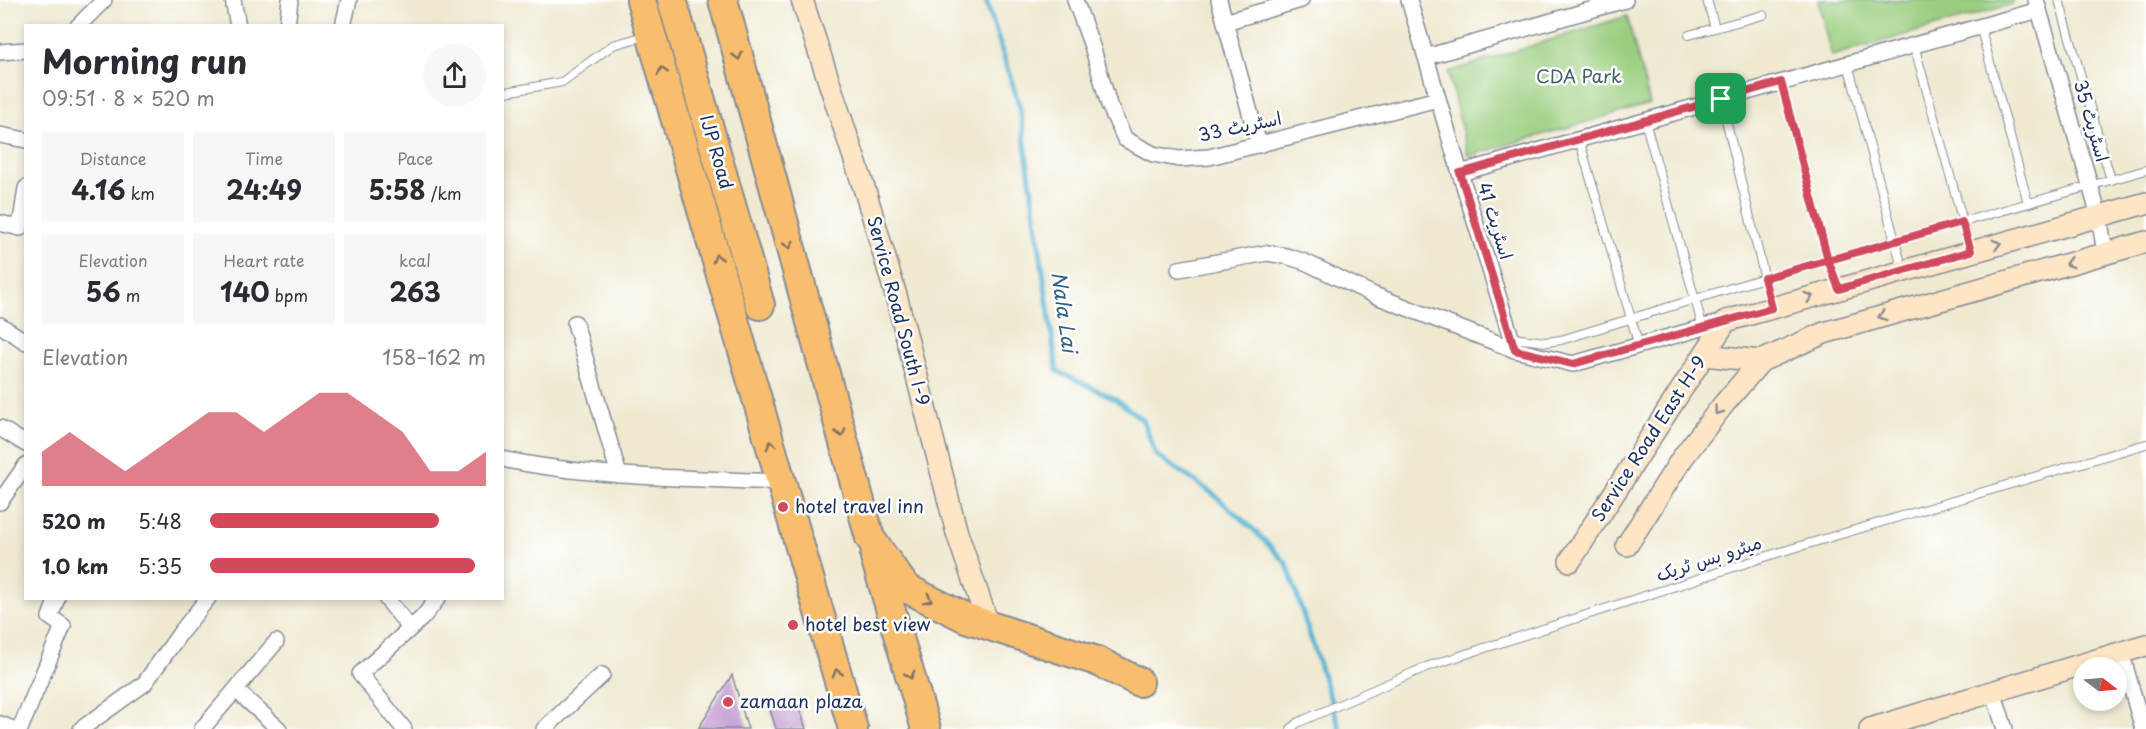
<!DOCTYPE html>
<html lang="en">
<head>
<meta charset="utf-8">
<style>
	:root { --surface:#fff; --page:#f7f7f7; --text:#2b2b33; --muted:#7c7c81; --accent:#d1495b }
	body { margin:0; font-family:"Playpen Sans","Playpen Sans Arabic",sans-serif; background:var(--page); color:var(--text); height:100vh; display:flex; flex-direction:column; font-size:22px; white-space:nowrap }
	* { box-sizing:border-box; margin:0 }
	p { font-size:20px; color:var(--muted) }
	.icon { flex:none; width:33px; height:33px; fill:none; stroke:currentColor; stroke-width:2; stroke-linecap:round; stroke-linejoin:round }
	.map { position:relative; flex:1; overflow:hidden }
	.panel { position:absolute; left:24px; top:24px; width:480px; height:576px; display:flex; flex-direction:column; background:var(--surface); border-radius:0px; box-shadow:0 3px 9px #0003 }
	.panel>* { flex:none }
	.needle { width:39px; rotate:106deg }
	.controls { position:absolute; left:2073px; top:657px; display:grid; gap:12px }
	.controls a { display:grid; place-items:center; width:54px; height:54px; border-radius:50%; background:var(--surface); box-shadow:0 3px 9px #0003; font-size:30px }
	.pin { position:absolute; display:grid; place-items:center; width:51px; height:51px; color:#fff; margin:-26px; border-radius:12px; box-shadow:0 3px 9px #0006 }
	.round { display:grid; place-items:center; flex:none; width:63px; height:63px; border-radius:32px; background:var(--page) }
	.head { display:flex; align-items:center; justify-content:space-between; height:102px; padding:0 18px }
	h1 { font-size:33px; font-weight:700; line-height:45px }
	.metrics { display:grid; grid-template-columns:repeat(3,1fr); gap:9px; height:102px; padding:6px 18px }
	.metrics div { display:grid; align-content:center; border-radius:0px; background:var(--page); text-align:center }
	.metrics b { font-size:26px; font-weight:700 }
	.metrics small { font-size:16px; font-weight:400 }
	.metrics p { font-size:16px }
	.chart { height:168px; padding:12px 18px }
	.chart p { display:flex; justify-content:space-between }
	.chart svg { width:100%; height:108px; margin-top:6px; fill:var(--accent); opacity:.7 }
	ul { padding:0 18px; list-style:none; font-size:20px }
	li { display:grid; grid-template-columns:96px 72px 1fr; align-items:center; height:45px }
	li i { height:15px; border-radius:8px; background:var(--accent) }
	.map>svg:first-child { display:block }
	.green { fill:#9ace7e; stroke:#5a7e6e; stroke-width:1.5 }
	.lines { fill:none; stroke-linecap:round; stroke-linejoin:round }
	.stream { stroke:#55b3d3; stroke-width:5 }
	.building { fill:#be93cf }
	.lane-casing { stroke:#858c97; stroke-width:10 }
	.street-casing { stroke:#858c97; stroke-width:18 }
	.secondary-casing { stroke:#858c97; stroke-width:24 }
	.highway-casing { stroke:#858c97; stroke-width:32 }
	.lane { stroke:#fff; stroke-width:8 }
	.street { stroke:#fff; stroke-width:15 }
	.secondary { stroke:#fde5c5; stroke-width:21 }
	.highway { stroke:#f9be6d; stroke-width:28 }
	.oneway { stroke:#7f6f65 }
	.oneway2 { stroke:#8c8a92 }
	.route-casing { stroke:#fff; stroke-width:12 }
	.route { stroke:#d1495b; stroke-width:8 }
	.poi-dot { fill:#d1495b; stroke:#fff; stroke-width:2 }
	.labels { text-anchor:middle; stroke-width:5; stroke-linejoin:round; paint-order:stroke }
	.park-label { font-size:18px; fill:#415f68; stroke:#fff }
	.street-label { font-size:18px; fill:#1b2f5e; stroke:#fff }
	.poi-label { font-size:18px; fill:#1b2f5e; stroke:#fff; text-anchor:start }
	.water-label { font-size:20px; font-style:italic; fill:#2f5d87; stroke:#fff }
</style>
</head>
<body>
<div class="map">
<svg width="2146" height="729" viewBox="0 0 2146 729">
	<rect width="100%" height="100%" fill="#fff"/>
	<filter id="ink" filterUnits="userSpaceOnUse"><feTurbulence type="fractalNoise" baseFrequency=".0167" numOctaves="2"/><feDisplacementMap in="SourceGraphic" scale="12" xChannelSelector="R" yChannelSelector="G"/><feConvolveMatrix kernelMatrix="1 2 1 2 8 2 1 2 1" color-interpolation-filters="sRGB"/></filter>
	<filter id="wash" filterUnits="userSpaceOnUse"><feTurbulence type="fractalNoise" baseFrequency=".008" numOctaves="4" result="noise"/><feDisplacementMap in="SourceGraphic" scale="24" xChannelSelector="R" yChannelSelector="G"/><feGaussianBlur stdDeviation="1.35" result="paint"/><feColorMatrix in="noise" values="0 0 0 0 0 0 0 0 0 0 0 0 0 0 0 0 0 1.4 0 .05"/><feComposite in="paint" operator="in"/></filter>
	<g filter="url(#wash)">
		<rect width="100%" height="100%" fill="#efe9d0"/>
		<!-- green -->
		<g class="green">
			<path d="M1818,0h194l1,4 -182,52z"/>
			<path d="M1627,16l23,88 -182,52 -20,-84z"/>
		</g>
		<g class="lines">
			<!-- stream -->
			<path class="stream" d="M986,0l34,108 37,263 57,27 29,22 13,35 56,38 42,37 33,34 53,165"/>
		</g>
		<g id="blocks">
			<!-- building -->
			<g class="building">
				<path d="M732,675l16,54h-50z"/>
				<path d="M796,698l10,31h-30l-7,-23z"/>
			</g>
		</g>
	</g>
	<g filter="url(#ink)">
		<use href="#blocks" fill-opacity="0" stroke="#858c97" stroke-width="1.5"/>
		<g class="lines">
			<!-- lane casing -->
			<g class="lane-casing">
				<g id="lane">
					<path d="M1707,0l8,28"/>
					<path d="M2059,0l52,180"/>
					<path d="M1980,26l48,177"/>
					<path d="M1689,35l74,-20"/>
					<path d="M1914,45l57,206"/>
					<path d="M1848,64l55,207"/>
					<path d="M1781,82l47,178 11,29"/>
					<path d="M502,89l4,3 56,-10 51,-37 32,-9"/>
					<path d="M1721,99l51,209"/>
					<path d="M1645,121l58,207"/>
					<path d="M1579,139l60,207"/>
					<path d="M1512,338l34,4 15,-2 203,-62 382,-108"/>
					<path d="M1291,729l6,-6 129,-56 351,-114 369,-109"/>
				</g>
			</g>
			<!-- street casing -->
			<g class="street-casing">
				<g id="street">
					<path d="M233,0l5,26"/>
					<path d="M1075,0l18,49 16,56 16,34 28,15 26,5 30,-2 229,-58"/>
					<path d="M1219,0l40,145"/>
					<path d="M1409,0l51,173 55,177"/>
					<path d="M2036,0l63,216 6,37"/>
					<path d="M1225,22l76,-22"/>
					<path d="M78,26l26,-26"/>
					<path d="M287,26l3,-26"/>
					<path d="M343,26l6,-26"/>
					<path d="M0,52l26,-2"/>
					<path d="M1426,57l199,-57"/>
					<path d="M0,135l26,5"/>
					<path d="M1460,173l579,-163"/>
					<path d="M0,223l20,5 6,-40"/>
					<path d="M1179,269l88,-16 19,3 19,6 69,33 141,55 58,14 153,-43"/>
					<path d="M575,323l44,152"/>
					<path d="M0,325l26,17"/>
					<path d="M0,428l26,16"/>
					<path d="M502,459c92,19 187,19 280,23"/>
					<path d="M0,502l26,-37"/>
					<path d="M386,598l24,30"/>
					<path d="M2121,652l22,77"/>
					<path d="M236,690l43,39"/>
					<path d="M1993,691l12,38"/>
					<path d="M0,724l13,5"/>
					<path d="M20,729l43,-103 -13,-9 7,-19"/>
					<path d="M81,729l63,-45 37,-52 27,-34"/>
					<path d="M202,729l74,-87"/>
					<path d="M404,729l-44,-55 63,-57 15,-19"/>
					<path d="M544,729l58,-54"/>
				</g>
			</g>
			<!-- secondary casing -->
			<g class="secondary-casing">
				<g id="secondary">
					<path d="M802,0l65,197 30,102 60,234 31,91"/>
					<path d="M1704,355l57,6"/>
					<path d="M1627,545l56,-88 40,-52 38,-44 63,-28 322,-91"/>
					<path d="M1570,561l156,-240 420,-118"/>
					<path d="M1870,729l276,-84"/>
				</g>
			</g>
			<!-- highway casing -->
			<g class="highway-casing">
				<g id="highway">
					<path d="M641,0l212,729"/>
					<path d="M672,0l88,305"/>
					<path d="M723,0l147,538 36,50 60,30 131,43 42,21"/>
					<path d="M875,557l51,172"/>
				</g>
			</g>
			<!-- lane -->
			<use href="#lane" class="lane"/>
			<!-- street -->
			<use href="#street" class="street"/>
			<!-- secondary -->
			<use href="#secondary" class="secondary"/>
			<!-- highway -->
			<use href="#highway" class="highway"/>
		</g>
		<!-- one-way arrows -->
		<defs><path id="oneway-chevron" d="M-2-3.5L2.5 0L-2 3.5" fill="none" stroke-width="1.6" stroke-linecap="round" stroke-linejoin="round" transform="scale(1.5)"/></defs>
		<g class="oneway">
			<use href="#oneway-chevron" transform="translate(738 56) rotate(75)"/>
			<use href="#oneway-chevron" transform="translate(662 71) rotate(-106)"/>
			<use href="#oneway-chevron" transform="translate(789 245) rotate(75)"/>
			<use href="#oneway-chevron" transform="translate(717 258) rotate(-106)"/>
			<use href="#oneway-chevron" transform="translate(841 433) rotate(75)"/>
			<use href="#oneway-chevron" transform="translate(771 445) rotate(-106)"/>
			<use href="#oneway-chevron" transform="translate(928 599) rotate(27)"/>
			<use href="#oneway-chevron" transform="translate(837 673) rotate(-106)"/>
			<use href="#oneway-chevron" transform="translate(910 675) rotate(74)"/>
		</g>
		<g class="oneway2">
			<use href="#oneway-chevron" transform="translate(1997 244) rotate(-16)"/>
			<use href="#oneway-chevron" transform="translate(2069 263) rotate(164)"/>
			<use href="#oneway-chevron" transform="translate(1809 297) rotate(-16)"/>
			<use href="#oneway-chevron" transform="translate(1882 316) rotate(164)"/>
			<use href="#oneway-chevron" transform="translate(1718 411) rotate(127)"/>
		</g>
	</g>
	<g class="lines" filter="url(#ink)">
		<!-- route casing -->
		<g class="route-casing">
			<path id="route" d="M1721,99l-261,74 55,177 58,14 199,-56 -8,-30c66,-18 132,-37 198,-56l9,29 -132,38 -11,-29 -47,-178 -60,17"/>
		</g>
		<!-- route -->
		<use href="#route" class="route"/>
	</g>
	<!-- markers -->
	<g class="poi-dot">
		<circle cx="783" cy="507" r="6"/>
		<circle cx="793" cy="625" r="6"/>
		<circle cx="728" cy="702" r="6"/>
	</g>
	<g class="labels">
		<!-- park labels -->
		<g class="park-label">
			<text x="1579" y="83">CDA Park</text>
		</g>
		<!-- street labels -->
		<g class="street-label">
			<text transform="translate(2091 121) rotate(74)" y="6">اسٹریٹ 35</text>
			<text transform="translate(1240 127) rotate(-12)" y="6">اسٹریٹ 33</text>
			<text transform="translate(716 152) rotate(74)" y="6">IJP Road</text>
			<text transform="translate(1495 221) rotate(73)" y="6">اسٹریٹ 41</text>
			<text transform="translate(898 311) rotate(75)" y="6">Service Road South I-9</text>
			<text transform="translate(1649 439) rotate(-57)" y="6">Service Road East H-9</text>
			<text transform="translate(1709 559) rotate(-18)" y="6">میٹرو بس ٹریک</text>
		</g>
		<!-- poi labels -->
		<g class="poi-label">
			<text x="795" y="513">hotel travel inn</text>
			<text x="805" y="631">hotel best view</text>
			<text x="740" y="708">zamaan plaza</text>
		</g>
		<!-- water labels -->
		<g class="water-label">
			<text transform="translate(1064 312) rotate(82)" y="7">Nala Lai</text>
		</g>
	</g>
</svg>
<div class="controls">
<a><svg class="needle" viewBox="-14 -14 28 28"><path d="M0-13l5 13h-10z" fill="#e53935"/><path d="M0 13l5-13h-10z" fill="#7c7c81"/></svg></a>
</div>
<div class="pin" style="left:1721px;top:99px;background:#1e9e55"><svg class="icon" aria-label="arrive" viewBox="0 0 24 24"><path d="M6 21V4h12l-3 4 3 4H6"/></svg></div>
<section class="panel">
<div class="head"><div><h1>Morning run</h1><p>09:51 · 8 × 520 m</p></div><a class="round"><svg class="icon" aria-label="share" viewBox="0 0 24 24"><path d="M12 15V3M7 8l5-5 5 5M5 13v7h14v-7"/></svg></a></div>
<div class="metrics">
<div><p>Distance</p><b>4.16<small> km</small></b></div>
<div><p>Time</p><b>24:49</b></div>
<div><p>Pace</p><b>5:58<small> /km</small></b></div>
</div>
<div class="metrics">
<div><p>Elevation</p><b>56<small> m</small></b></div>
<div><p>Heart rate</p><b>140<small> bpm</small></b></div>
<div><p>kcal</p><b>263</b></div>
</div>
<div class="chart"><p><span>Elevation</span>158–162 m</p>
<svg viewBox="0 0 160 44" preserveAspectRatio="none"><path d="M0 44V30L10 22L20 30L30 38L40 30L50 22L60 14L70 14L80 22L90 14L100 6L110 6L120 14L130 22L140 38L150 38L160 30V44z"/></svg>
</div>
<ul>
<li><b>520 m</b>5:48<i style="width:83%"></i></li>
<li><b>1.0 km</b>5:35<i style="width:96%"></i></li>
</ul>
</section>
</div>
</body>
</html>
